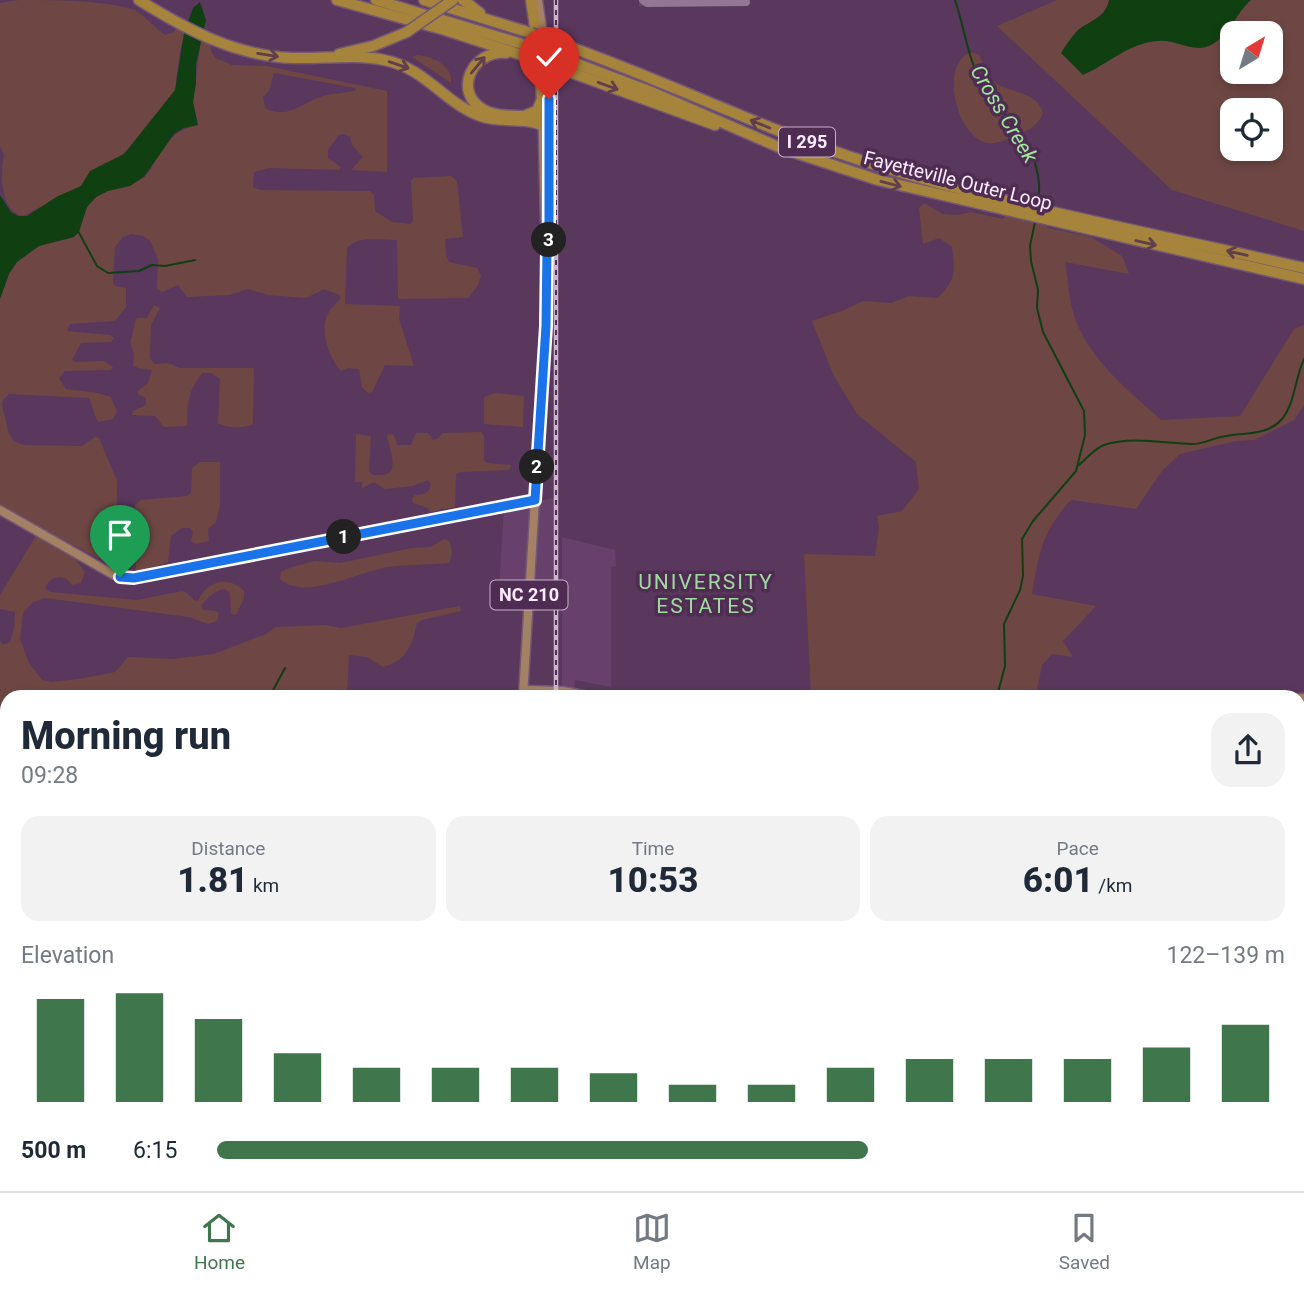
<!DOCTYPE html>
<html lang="en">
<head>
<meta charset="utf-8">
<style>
	:root { --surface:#fff; --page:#f2f2f3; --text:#1f2937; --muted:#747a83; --line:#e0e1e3; --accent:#3f764c }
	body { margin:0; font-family:Roboto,sans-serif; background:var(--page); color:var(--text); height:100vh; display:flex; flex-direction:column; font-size:26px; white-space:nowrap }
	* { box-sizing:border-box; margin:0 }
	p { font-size:23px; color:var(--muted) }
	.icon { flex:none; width:38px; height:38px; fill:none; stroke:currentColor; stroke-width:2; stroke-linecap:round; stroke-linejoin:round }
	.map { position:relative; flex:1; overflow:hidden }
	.details { position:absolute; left:0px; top:690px; width:1306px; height:502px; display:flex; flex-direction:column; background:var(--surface); border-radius:21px 21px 0 0; box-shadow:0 4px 10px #0003 }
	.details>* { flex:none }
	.needle { width:46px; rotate:38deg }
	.tools { position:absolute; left:1220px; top:21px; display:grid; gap:14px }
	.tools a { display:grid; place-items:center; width:63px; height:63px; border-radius:14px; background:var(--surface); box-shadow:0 4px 10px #0003; font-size:35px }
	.pin { position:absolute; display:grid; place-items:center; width:60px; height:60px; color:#fff; margin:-72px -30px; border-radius:50% 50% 50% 0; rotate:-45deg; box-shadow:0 0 7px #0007 }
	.pin .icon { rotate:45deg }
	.km { position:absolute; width:35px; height:35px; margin:-18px; border-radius:50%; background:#222; color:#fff; font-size:19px; line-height:35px; text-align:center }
	.round { display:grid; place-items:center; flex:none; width:74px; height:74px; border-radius:21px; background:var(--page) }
	.summary { display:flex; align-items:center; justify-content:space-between; height:119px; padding:0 21px }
	h1 { font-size:38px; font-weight:800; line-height:52px }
	.figures { display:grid; grid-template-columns:repeat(3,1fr); gap:10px; height:119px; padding:7px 21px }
	.figures div { display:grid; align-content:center; border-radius:18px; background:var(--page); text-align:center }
	.figures b { font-size:35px; font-weight:800 }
	.figures small { font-size:19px; font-weight:400 }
	.figures p { font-size:19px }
	.chart { height:196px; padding:14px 21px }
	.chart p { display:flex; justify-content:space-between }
	.chart svg { width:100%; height:126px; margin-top:7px; stroke:var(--accent); stroke-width:6 }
	ul { padding:0 21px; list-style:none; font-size:23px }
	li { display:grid; grid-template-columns:112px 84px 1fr; align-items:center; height:52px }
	li i { height:18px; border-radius:9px; background:var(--accent) }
	.tab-bar { display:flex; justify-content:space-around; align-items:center; height:98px; border-top:2px solid var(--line); background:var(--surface); font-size:19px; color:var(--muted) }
	.tab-bar a { display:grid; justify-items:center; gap:4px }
	.tab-bar .active { color:var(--accent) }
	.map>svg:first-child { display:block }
	.built { fill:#67406b }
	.green { fill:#6e4744; fill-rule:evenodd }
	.water { fill:#103f12 }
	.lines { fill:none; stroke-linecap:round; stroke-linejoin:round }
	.stream { stroke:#103f12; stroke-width:2 }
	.taxiway { stroke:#927695; stroke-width:8 }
	.major-casing { stroke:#735776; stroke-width:11 }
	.highway-casing { stroke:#735776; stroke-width:13 }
	.major { stroke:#a48065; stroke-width:8 }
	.highway { stroke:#a6843b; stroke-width:10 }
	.rail-casing { stroke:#cbb5cd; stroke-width:4.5 }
	.rail { stroke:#4f2c52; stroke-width:2; stroke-dasharray:5; stroke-linecap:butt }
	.highway-bridge-casing { stroke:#735776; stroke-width:13; stroke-linecap:butt }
	.highway-bridge { stroke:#a6843b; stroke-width:10 }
	.oneway { stroke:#603e4d }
	.route-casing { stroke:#fff; stroke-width:14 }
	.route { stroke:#1a73e8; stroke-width:9 }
	.labels { text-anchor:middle; stroke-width:7; stroke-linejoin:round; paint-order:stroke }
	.shield { fill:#4f2c52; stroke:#c8b2ca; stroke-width:2 }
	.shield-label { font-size:18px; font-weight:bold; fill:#fcebfd }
	.street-label { font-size:19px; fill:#fcebfd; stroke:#4f2c52 }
	.water-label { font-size:21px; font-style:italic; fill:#a1e59e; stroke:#4f2c52 }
	.neighbourhood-label { font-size:21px; letter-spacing:2px; fill:#a1da9f; stroke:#4f2c52 }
</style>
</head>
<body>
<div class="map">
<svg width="1304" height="1191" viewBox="0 0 1304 1191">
	<rect width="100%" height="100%" fill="#5a375d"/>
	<!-- built -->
	<g class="built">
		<rect x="639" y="0" width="93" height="6"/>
		<path d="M554,498v98l-21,-1v6l-35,3 6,-96z"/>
		<path d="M562,537l53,13 1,16 -5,1v120l-36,-7 -1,9 -12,-2z"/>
	</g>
	<!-- green -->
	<g class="green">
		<path d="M19,0c36,0 84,0 116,10 11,7 20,18 30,25l9,-3 3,-5 9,4 -6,19 -5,40 -41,54 -16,14 -15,6 -22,22 -58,30c-23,-5 -23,-42 -19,-61l-4,-9v-143z"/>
		<path d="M1057,0h247v231l-132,-41 -175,-164zM1232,33h38v39h-38zM1232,110h38v39h-38z"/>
		<path d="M201,39l9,5 1,8 5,6 16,7 35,1 120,25v81l-36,-2 12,-13 -11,-12 -2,-8 -6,-3 -5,1 -11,15v8l13,9 -2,3 -70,-2 -15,4 -1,15 8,3 109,1 4,4 1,16 17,11 18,2 3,-3 -2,-40 2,-3 38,-2 6,5 6,56 -18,2 1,16 3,7 28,6 4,8 -3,9 -10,13 -70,1 -1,-59c-16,0 -38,-5 -50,8l-2,56 55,2 -1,13 15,47 -29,-1 -13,27 -4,1 -6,-6 -3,-18 -10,-1 -8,3c-12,-13 -23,-42 -12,-59 2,-5 8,-9 11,-13v-4l-16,-6 -18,9 -38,-3 -20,-6 -19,6 -42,2 -9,-12 -16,7 -5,-3 1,-30 -8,-18 -7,-5 -11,-2 -9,3 -8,10 -2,36 2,3 11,2v19l-11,14 -45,3 -3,7 43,4 4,3 -3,4 -30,1 -9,17 3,2 29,-1 9,6 -2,3 -46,1 -6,7 7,11 32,4 13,4 6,15 -4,7 -14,3 -3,-4 -7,-20 -80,-4 -6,6 -1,5 7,29 5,7 10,4 58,1 13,-9 4,1 18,43v82l-2,3 -4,-1 -111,-59v-207l9,-25 8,-12 22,-16 35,-9c6,-11 9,-25 17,-35 14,-15 38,-13 54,-26 6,-5 8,-12 12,-18 10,-19 21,-29 41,-33l-5,-23zM274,73l81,15 1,2c-11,4 -23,3 -33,6 -22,7 -35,24 -58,12l-2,-11 6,-6z"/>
		<path d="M971,52l8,3c4,6 5,15 9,21 14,19 49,12 55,37 -5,13 -16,18 -28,23 -8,3 -17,8 -26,7 -32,-3 -51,-79 -18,-91z"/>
		<path d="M418,55c16,2 35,11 33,28l-39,-26z"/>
		<path d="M1012,199l37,29 42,9 31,19 7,18 -64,-12c3,18 4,41 11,59 16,41 53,70 85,99l79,-4 54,-87 10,-4v81l-10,14 -40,20 -18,1 -56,13 -18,17 -26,38 -64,-9 -3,2c-28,32 -30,52 -37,92l64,12 -33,35 10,16 -21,-3 -10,11 -6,31h-225l-7,-142 71,2 4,-29 -2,-11 25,-5 17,-22 -3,-27 -59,-48 -23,-38 -22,-55 32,-11 19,-9 28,2 18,-7 29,2c18,-18 17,-26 14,-51l-13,-9 -16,6 -4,-36 5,-5 19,11 15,1 13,-3 32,7z"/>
		<path d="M154,305l6,3 -9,17 -1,33 4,6 14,-1 12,5h74l-1,56c-8,5 -27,4 -35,-1l2,-44 -9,-6h-9c-15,21 -14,28 -15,53l-23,1 -9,-11 -23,-1 1,-4 13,-6v-7l-8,-4v-3l10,-8 4,-13 -14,-2 -5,-3 1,-10 -4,-14c5,-8 2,-15 7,-23h10z"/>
		<path d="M496,393l28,3 -1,31 -39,-3v-27z"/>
		<path d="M481,432l3,4v24l3,3 24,2v3l-3,2 -47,2 -5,2 -1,33 -25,5 -2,-4 -15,-5 -1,-4 3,-4c10,-1 14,-1 16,-11l-3,-4 -15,6 -28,3 -11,-7 -12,6v-6h-7l1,-48 15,2 -2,35 4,4c5,0 13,1 17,-3 6,-7 0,-27 -3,-34l1,-4 6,1 3,10h14l5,-12h12l5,7 4,-1 6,-6z"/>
		<path d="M200,462h20v43l-4,17 -8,7 1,12 -14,3 -4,-3 2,-9 -3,-4h-8l-11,8 -3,26 -32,12 -1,-69 6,-5 46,-4 4,-3 1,-25z"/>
		<path d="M37,534l34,19 14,19 -4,11 -9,2c-8,-12 -22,-9 -27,3l5,4 87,8 45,-9 5,2 7,7 4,1c9,-20 30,-26 46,-10v7l-8,17 -5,-1 -1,-21 -5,-4c-10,1 -18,9 -24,17l3,4 12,1 3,3 -2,7 -9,3 -19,-7 -144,-19 -12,4 -10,11 -3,26 9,24 13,17 10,2 27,-3 36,-7 13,-15 45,2 41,-5 52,-20 10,-7 49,-2 16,3 119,-22 1,5 -39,9 -5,3c-5,22 -10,38 -34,44l-16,-10 -18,-2 -2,41h-340v18l-7,-1v-72l3,4 7,-3 4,-14 1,-16 -15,-3v-14z"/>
		<path d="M444,539l5,2c3,8 4,14 0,22 -20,2 -40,1 -60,4 -29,3 -83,35 -109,12l1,-7 11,-5 23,-6 25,2 72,-15 19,-1z"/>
		<path d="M0,752l3,16 4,6v233l-7,1z"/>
		<path d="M0,1023l7,6v51l-7,3z"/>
		<path d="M88,1185h398l-3,4 -4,2h-389z"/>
		<path d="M635,1185h110l5,6h-121z"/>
		<path d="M881,1185h64l2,6h-66z"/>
	</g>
	<!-- water -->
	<g class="water">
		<path d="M1109,0h142c-15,13 -21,35 -40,45 -18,9 -35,-6 -53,-4 -29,2 -50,23 -75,34l-22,-22c5,-8 10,-16 17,-23 13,-10 27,-12 31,-30z"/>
		<path d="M200,2l6,18 -10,44v20l-3,18 5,23 -14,3 -10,6 -30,43 -14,9 -22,5 -12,6 -9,10 -8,25 -5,5 -35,9 -22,16 -8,12 -9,25v-104l11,17 7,4h9l31,-20 23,-10 9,-15 34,-17 51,-64 9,-57 9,-25z"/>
		<path d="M0,713l7,1v60c-7,-13 -7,-44 -7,-61z"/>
	</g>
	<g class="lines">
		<!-- stream -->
		<g class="stream">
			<path d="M955,0c10,30 13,61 29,88 7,13 19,23 28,34 19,22 31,52 26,81"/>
			<path d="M78,231l19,35 11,7 31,-2 13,-6 13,1 30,-6"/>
			<path d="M1079,465c8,-7 15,-16 25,-20 25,-9 61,-2 86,-1 11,1 21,-5 31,-7 20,-5 46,0 61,-18 13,-16 13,-41 22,-60"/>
			<path d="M270,696l15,-28"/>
			<path d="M997,696l8,-30 -1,-42 16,-34 3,-14 -1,-37 11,-18 43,-50 9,-36 -1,-24 -41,-79 -6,-24 1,-18 -7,-29 -1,-15 5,-24"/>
			<path d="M215,1191l4,-6"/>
			<path d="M887,1191v-6"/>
		</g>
		<!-- taxiway -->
		<path class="taxiway" d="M643,0l4,3 99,-1"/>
		<!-- major casing -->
		<g class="major-casing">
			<g id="major">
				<path d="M538,0l8,55 3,67"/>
				<path d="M0,510l114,65 16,4 405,-79"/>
				<path d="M524,690l39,1 25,5"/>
				<path d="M523,696l24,-393 -5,-204"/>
				<path d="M1298,698h6"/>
				<path d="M1288,1185l1,6"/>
				<path d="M492,1191l1,-6"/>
			</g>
		</g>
		<!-- highway casing -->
		<g class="highway-casing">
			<g id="highway">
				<path d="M139,0c48,30 97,56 154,58 30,1 62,-4 91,2 42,8 60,43 96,56 21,8 45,0 64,10"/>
				<path d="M337,0l108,30 89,29"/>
				<path d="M376,0l156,47"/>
				<path d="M424,0l107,33"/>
				<path d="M463,0l17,13"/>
				<path d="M531,0l6,40"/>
				<path d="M567,46c99,35 193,82 293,114 144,46 297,74 444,108"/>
				<path d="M506,53c-34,-3 -54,39 -22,57 17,9 41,4 59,8"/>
				<path d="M339,54l34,-8 34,-14"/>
				<path d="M567,60l87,33 127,55 97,32 426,99"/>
				<path d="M567,71l148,54"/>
				<path d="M526,115l11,-4 5,-12 -3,-44"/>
			</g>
		</g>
		<!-- major -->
		<use href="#major" class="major"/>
		<!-- highway -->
		<use href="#highway" class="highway"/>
		<!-- rail casing -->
		<g class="rail-casing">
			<g id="rail">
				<path d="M556,0v696"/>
				<path d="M558,1185v6"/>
			</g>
		</g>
		<!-- rail -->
		<use href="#rail" class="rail"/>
		<!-- highway-bridge casing -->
		<g class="highway-bridge-casing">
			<g id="highway-bridge">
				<path d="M407,32l46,-32"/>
				<path d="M531,33l36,13"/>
				<path d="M532,47l35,13"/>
				<path d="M534,59l33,12"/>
			</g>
		</g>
		<!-- highway-bridge -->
		<use href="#highway-bridge" class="highway-bridge"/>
	</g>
	<!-- one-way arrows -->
	<defs><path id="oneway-shaft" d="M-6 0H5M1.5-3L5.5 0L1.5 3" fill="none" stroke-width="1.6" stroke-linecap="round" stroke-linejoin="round" transform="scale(1.75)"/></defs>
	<g class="oneway">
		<use href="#oneway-shaft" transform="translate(268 55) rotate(9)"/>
		<use href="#oneway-shaft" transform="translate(399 65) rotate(19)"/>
		<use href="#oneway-shaft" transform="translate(478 65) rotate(-50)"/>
		<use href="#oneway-shaft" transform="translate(608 86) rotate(20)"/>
		<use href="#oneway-shaft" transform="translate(760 124) rotate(-158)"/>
		<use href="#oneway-shaft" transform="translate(891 184) rotate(15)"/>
		<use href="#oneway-shaft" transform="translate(1146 243) rotate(13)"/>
		<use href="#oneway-shaft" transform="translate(1237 253) rotate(-167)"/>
	</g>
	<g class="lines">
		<!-- route casing -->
		<g class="route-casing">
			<path id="route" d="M120,577l14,1 401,-78 11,-174 1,-78 2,-5v-144"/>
		</g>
		<!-- route -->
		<use href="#route" class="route"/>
	</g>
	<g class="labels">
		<!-- shield labels -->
		<g class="shield">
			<rect x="779" y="127.5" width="56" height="29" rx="5"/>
			<rect x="490.5" y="580.5" width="77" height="29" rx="5"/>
		</g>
		<g class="shield-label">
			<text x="807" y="148">I 295</text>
			<text x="529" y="601">NC 210</text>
		</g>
		<!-- street labels -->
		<g class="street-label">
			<text transform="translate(958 180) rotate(14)" y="7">Fayetteville Outer Loop</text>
		</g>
		<!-- water labels -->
		<g class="water-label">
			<text transform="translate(1004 114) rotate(59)" y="7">Cross Creek</text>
		</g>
		<!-- neighbourhood labels -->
		<g class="neighbourhood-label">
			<text x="706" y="589">UNIVERSITY<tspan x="706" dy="24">ESTATES</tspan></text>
		</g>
	</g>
</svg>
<div class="tools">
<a><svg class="needle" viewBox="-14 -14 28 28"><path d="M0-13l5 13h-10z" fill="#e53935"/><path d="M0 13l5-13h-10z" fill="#747a83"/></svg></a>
<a><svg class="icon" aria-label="locate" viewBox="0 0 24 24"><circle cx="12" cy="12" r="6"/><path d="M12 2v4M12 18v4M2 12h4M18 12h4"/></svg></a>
</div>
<div class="pin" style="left:120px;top:577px;background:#1e9e55"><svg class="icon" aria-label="arrive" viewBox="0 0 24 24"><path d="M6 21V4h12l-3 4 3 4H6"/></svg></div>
<div class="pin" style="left:549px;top:99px;background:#d93025"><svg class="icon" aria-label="check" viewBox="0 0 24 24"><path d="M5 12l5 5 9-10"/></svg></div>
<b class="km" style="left:344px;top:537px">1</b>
<b class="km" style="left:537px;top:467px">2</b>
<b class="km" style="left:549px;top:240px">3</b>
<section class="details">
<div class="summary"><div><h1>Morning run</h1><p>09:28</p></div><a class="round"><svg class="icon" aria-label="share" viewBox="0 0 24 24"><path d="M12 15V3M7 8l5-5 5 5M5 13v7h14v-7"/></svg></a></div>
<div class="figures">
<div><p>Distance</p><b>1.81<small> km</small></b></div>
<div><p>Time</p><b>10:53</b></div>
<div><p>Pace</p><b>6:01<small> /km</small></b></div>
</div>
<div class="chart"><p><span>Elevation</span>122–139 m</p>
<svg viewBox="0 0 160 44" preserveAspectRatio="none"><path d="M5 44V8M15 44V6M25 44V15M35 44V27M45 44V32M55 44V32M65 44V32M75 44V34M85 44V38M95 44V38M105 44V32M115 44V29M125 44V29M135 44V29M145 44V25M155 44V17"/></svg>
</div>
<ul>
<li><b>500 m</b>6:15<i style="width:61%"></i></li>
</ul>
</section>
</div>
<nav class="tab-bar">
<a class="active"><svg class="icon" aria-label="home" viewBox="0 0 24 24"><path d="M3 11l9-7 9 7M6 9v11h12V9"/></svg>Home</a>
<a><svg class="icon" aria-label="map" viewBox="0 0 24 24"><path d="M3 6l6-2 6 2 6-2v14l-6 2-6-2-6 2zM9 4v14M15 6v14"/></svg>Map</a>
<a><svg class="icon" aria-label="saved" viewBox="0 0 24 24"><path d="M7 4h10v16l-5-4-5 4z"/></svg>Saved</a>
</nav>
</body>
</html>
